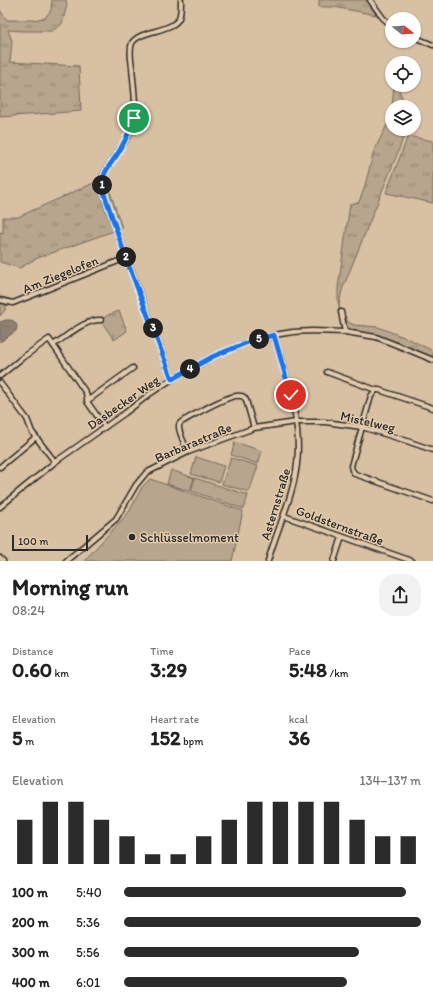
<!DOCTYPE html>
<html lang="en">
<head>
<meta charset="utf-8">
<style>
	:root { --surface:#fff; --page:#f2f2f2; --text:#222; --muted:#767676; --accent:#2b2b2b }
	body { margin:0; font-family:Itim,sans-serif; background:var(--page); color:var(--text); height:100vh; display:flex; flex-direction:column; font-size:15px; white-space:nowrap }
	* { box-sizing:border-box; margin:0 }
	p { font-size:13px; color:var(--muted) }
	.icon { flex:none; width:22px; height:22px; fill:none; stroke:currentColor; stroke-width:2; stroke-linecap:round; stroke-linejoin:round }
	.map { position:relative; height:561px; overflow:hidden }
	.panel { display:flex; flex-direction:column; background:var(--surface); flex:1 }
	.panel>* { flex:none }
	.needle { width:26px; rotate:107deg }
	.controls { position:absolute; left:385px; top:12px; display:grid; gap:8px }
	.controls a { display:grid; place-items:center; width:36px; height:36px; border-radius:50%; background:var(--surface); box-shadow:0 1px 3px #0004; font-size:20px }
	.scale { position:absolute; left:12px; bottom:10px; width:76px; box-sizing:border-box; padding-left:4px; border:2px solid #2b2b2b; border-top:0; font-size:11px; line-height:14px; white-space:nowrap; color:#2b2b2b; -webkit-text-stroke:3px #e3caab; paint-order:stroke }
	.pin { position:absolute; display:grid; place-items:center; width:34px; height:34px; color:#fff; margin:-17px; border:2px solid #fff; border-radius:50%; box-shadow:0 1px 4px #0007 }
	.km { position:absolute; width:20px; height:20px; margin:-10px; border-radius:50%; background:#222; color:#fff; font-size:11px; line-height:20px; text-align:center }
	.round { display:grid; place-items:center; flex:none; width:42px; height:42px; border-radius:16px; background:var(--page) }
	.headline { display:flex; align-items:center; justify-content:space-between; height:68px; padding:0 12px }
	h1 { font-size:22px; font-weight:700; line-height:30px }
	.figures { display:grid; grid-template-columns:repeat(3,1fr); gap:6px; height:68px; padding:4px 12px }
	.figures div { display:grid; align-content:center }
	.figures b { font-size:20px; font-weight:700 }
	.figures small { font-size:11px; font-weight:400 }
	.figures p { font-size:11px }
	.chart { height:112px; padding:8px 12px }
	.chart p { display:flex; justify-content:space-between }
	.chart svg { width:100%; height:72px; margin-top:4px; stroke:var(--accent); stroke-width:6 }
	ul { padding:0 12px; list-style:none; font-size:13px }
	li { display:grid; grid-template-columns:64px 48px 1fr; align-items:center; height:30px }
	li i { height:10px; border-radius:5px; background:var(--accent) }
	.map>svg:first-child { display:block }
	.grass { fill:url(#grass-tufts); stroke:#72685c }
	.pitch { fill:#b8a58d; stroke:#72685c }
	.water { fill:url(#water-ripples); stroke:#665f55 }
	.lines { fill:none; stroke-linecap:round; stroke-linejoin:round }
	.street-casing { stroke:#2b2b2b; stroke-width:7 }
	.street { stroke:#e3caab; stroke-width:4 }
	.route-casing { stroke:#fff; stroke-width:8 }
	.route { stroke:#1a73e8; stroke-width:5 }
	.poi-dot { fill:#2b2b2b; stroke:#e3caab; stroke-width:1.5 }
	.labels { text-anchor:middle; stroke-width:3; stroke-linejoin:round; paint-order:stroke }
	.street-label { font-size:13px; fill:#2b2b2b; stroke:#e3caab }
	.poi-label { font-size:13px; fill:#2b2b2b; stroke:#e3caab; text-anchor:start }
</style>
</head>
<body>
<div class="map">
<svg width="433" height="561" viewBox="0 0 433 561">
	<defs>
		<pattern id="grass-tufts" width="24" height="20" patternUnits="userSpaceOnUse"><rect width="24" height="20" fill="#b8a58d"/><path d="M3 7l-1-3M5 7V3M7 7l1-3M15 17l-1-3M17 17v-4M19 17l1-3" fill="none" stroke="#968773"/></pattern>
		<pattern id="water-ripples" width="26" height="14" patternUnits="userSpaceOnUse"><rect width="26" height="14" fill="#8e8171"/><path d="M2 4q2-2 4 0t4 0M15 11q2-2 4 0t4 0" fill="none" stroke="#746a5d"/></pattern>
	</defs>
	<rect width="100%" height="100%" fill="#d8c0a3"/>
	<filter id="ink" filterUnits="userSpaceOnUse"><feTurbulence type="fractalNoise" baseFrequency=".025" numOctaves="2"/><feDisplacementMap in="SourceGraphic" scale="8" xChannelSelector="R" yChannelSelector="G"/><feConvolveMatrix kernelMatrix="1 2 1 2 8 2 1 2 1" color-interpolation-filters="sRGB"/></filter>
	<g filter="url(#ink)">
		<!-- grass -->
		<g class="grass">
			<path d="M52,0h14l1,5 -5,19 -10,7h-29l-15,-1 4,11 -2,21 69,4 2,45 -81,6v-107l7,10h25l13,-2 6,-8z"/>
			<path d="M319,0h46l3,2 8,13 -42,-8h-15z"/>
			<path d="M394,85h3l6,15 1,7h-12z"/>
			<path d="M392,107v22h14l-6,18 -58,143 -3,15 4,19 -5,-22v-14l12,-84 9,-2 5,-13 10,-38 15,-30z"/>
			<path d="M408,136l25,5v62l-47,-10z"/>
			<path d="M107,177l1,9 14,42 -87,31 -15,9 -20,-6v-30l3,1v-16h15z"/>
			<path d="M0,301l7,3 -2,6 -5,6z"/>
			<path d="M119,311l8,20 -13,9 -12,-18v-3l6,-4z"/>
			<path d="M343,315l2,1 3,6 6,3 24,2 33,13 22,11v6l-53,-20 -14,-4 -18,-3 -3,-5z"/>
		</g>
		<!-- pitch -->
		<g class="pitch">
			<path d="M235,442l27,9 -4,13 -27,-9z"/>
			<path d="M196,457l28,9 -5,16 -28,-8z"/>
			<path d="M231,458l27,8 -9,26 -27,-8z"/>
			<path d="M171,470l23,8 -4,13 -23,-7z"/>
			<path d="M195,478l53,17 -4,14 -53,-18z"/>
			<path d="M150,479l93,32 -11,50h-148l45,-49 13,-25z"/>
		</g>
		<!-- water -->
		<path class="water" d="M6,320h5l4,2 2,4 -1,5 -16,11v-20z"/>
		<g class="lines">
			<!-- street casing -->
			<g class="street-casing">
				<g id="street">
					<path d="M370,0l13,18 9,8"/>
					<path d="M414,37l19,8"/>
					<path d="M0,300l13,3 113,-45"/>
					<path d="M341,312l4,20"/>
					<path d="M53,345c13,-8 32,-26 48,-25"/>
					<path d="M327,372l49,18"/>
					<path d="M0,376l22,-18 27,-19 37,54 2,10 17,24"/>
					<path d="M172,379c-18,-50 -38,-100 -56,-150 -4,-12 -14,-34 -14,-46 0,-11 10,-21 15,-29 8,-11 16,-25 18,-39 1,-15 -2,-32 -3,-48 -1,-7 -3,-17 0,-24 7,-13 41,-11 47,-25 2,-5 2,-12 2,-18"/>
					<path d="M0,383l27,36 5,13 23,30"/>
					<path d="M87,401l46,-33"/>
					<path d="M433,408l-54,-18h-3l-5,6 -20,70 1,4 3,4 78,27"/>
					<path d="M188,452c-2,-5 -10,-21 -9,-26 0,-3 1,-3 4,-5 11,-6 47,-28 58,-25 3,0 3,1 5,4l8,28"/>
					<path d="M0,467l36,-30"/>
					<path d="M0,507l55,-45 70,-49 26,-20 21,-14 42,-23 37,-15 23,-6 19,-3 19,-1 33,1 31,5 23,9 34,14"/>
					<path d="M284,516l128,45"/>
					<path d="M0,558l3,3"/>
					<path d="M66,561l50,-42 20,-34 10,-12 42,-21 66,-24 42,-6h29l37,5 42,13 29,10"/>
					<path d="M268,561c9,-32 25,-63 29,-97 5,-44 -11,-87 -23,-129"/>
					<path d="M334,561l8,-24"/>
				</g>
			</g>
			<!-- street -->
			<use href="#street" class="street"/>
		</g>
	</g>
	<g class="lines" filter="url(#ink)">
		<!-- route casing -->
		<g class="route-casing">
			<path id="route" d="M134,118c-3,11 -8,21 -14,32 -8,14 -20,22 -17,40l23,68 46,121 42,-23 37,-15 23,-6 17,60"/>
		</g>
		<!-- route -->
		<use href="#route" class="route"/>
	</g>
	<!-- markers -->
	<circle class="poi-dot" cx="132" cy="537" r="4"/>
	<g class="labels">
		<!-- street labels -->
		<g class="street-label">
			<text transform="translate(60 274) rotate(-22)" y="5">Am Ziegelofen</text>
			<text transform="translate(123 402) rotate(-35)" y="5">Dasbecker Weg</text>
			<text transform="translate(368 421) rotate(13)" y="5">Mistelweg</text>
			<text transform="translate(193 442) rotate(-23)" y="5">Barbarastraße</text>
			<text transform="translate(275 504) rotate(-73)" y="5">Asternstraße</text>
			<text transform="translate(340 525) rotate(20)" y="5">Goldsternstraße</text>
		</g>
		<!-- poi labels -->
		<g class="poi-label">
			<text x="140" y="542">Schlüsselmoment</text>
		</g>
	</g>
</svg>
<div class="controls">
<a><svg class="needle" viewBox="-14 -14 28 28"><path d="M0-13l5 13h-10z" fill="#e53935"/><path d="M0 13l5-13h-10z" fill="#767676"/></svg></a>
<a><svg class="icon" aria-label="locate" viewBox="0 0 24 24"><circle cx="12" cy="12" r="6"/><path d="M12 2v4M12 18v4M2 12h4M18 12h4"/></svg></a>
<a><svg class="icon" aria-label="layers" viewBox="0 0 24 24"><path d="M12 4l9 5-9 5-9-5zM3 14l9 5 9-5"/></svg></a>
</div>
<div class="scale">100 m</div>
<div class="pin" style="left:134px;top:118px;background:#1e9e55"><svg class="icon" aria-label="arrive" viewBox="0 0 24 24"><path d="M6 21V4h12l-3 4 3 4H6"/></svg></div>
<div class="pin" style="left:291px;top:395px;background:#d93025"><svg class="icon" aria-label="check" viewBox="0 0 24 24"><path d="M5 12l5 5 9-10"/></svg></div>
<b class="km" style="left:102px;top:185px">1</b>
<b class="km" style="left:126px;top:257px">2</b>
<b class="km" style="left:153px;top:328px">3</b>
<b class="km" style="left:190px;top:369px">4</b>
<b class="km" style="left:259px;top:339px">5</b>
</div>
<section class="panel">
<div class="headline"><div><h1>Morning run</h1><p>08:24</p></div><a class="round"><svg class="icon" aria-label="share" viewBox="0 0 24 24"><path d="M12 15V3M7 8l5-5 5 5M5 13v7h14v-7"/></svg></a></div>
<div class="figures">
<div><p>Distance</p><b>0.60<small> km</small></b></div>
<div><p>Time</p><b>3:29</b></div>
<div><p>Pace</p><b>5:48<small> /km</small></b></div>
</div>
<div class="figures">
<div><p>Elevation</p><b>5<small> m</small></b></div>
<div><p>Heart rate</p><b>152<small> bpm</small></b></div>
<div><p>kcal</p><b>36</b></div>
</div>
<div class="chart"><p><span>Elevation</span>134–137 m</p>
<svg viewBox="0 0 160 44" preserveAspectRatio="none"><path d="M5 44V17M15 44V6M25 44V6M35 44V17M45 44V27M55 44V38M65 44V38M75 44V27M85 44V17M95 44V6M105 44V6M115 44V6M125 44V6M135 44V17M145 44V27M155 44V27"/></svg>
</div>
<ul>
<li><b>100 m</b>5:40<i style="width:95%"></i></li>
<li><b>200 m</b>5:36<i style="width:100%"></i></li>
<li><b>300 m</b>5:56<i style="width:79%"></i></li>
<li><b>400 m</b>6:01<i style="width:75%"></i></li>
</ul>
</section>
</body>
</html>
